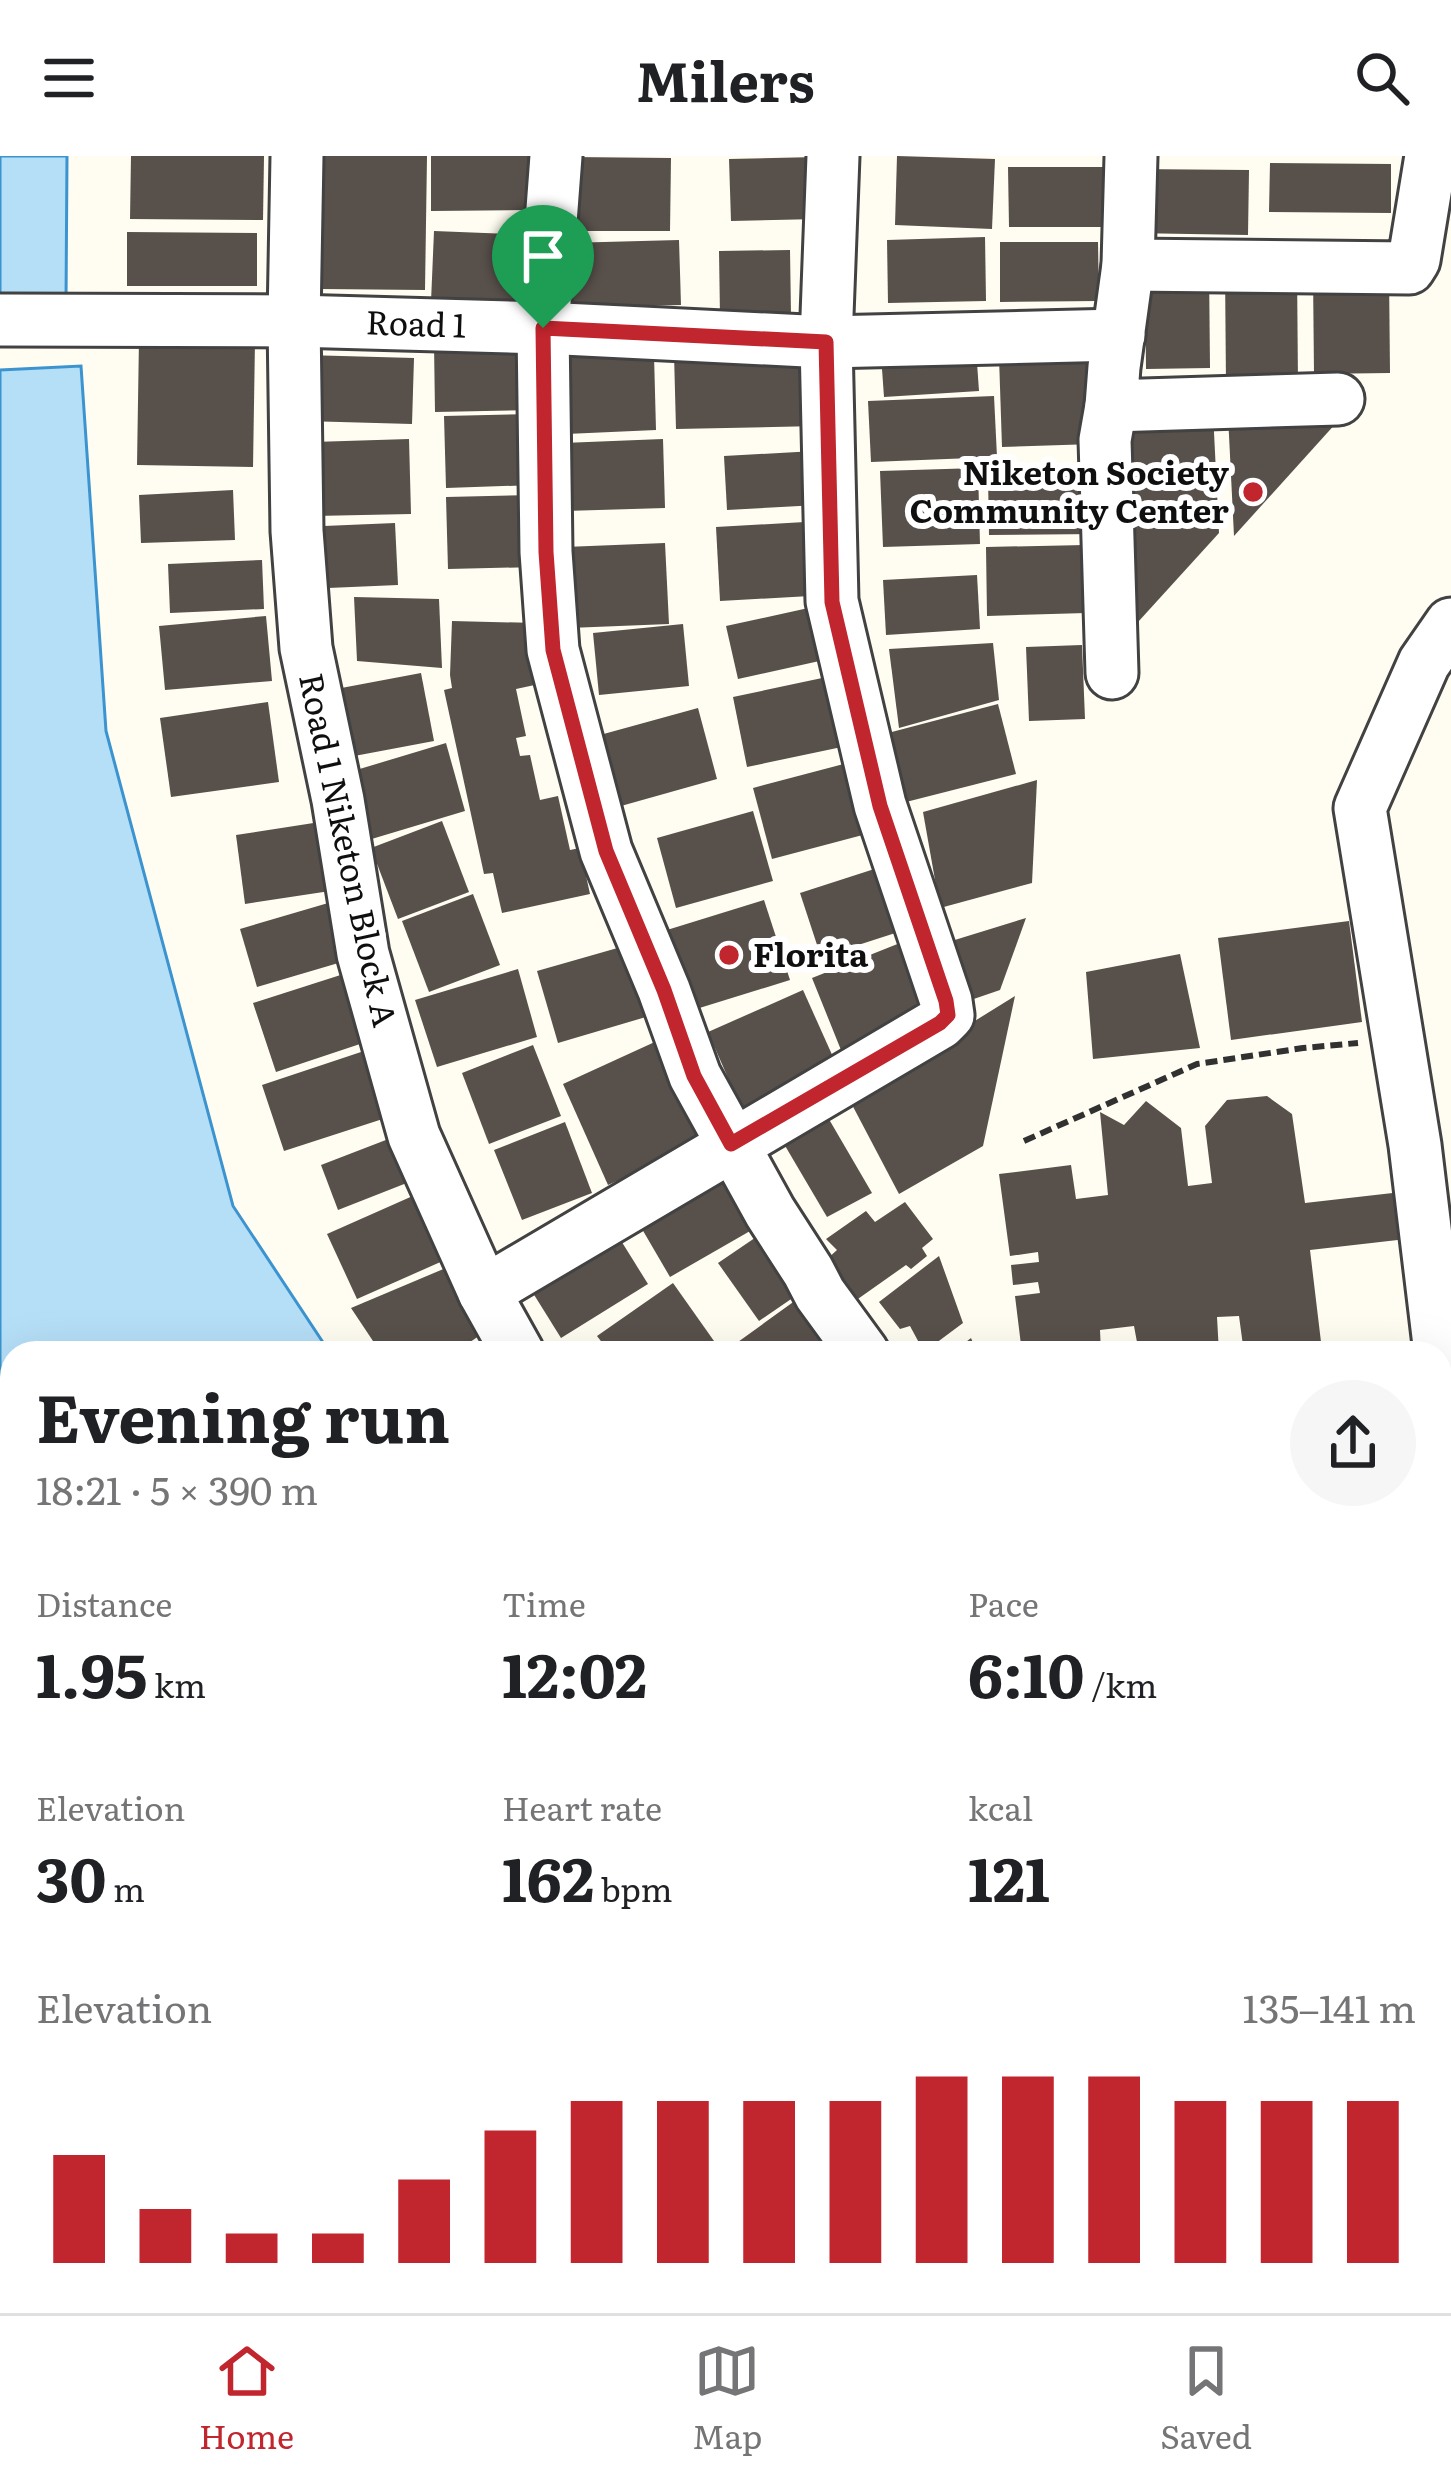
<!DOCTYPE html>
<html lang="en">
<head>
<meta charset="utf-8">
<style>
	:root { --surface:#fff; --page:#f6f6f6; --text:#202124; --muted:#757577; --line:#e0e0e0; --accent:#c1252d }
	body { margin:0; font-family:Literata,serif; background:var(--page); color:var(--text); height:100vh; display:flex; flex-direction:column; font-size:45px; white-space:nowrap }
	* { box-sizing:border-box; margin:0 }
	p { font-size:39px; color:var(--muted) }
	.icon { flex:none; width:66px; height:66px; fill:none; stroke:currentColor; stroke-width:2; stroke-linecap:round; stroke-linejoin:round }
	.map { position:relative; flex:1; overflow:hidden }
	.details { position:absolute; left:0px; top:1185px; width:1452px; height:972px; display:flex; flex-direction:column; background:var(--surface); border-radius:36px 36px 0 0; box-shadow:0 12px 48px #0002 }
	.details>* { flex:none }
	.pin { position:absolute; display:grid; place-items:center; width:102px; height:102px; color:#fff; margin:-123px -51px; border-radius:50% 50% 50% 0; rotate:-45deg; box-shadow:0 0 12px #0007 }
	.pin .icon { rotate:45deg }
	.round { display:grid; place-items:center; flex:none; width:126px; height:126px; border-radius:63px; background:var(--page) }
	.summary { display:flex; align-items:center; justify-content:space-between; height:204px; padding:0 36px }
	h1 { font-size:66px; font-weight:700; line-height:90px }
	.figures { display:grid; grid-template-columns:repeat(3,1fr); gap:18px; height:204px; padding:12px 36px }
	.figures div { display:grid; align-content:center }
	.figures b { font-size:60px; font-weight:700 }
	.figures small { font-size:33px; font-weight:400 }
	.figures p { font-size:33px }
	.chart { height:336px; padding:24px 36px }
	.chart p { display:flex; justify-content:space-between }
	.chart svg { width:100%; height:216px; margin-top:12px; stroke:var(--accent); stroke-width:6 }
	header { display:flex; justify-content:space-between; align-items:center; height:156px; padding:0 36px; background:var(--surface); font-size:54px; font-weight:700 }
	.dock { display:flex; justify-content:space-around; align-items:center; height:168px; border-top:3px solid var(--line); background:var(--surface); font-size:33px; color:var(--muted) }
	.dock a { display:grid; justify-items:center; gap:6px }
	.dock .selected { color:var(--accent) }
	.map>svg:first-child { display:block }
	.green { fill:#d3eaba }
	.water { fill:#b5def7; stroke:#3b94cf; stroke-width:3 }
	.building { fill:#58504b }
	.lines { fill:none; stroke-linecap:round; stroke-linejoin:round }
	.minor-casing { stroke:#424242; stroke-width:57 }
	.path { stroke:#313131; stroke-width:6; stroke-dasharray:12 6; stroke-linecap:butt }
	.minor { stroke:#fff; stroke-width:51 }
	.route-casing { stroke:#fff; stroke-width:24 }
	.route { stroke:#c1252d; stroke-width:15 }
	.poi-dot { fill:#c1252d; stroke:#fff; stroke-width:4.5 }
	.labels { text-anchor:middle; stroke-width:12; stroke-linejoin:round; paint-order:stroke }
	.street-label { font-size:33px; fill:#0f0f0f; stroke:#fff }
	.poi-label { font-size:33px; font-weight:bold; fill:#0f0f0f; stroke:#fff; text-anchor:end }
</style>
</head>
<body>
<header><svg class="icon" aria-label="menu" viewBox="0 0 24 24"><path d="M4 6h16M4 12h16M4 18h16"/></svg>Milers<svg class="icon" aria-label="search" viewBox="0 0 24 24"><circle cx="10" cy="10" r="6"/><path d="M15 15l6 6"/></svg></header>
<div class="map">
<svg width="1451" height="2157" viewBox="0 0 1451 2157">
	<rect width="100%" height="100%" fill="#fffcf1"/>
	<!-- green -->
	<path class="green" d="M1451,1394v134l-11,22v-154z"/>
	<!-- water -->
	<g class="water">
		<path d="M0,0h67l-1,146 -66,-1z"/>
		<path d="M81,210l25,365 127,475 97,147h-318v170l-12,-11v-1142z"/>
		<path d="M771,2145h211l6,12h-212z"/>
	</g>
	<!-- building -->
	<g class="building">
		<path d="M131,0h133l-1,64 -133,-1z"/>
		<path d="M324,0h103l-2,134 -103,-1z"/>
		<path d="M431,0h100v54l-100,1z"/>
		<path d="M897,0l98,3 -3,70 -97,-4z"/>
		<path d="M572,1l99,1 -1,73h-99z"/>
		<path d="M817,1l1,62 -87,2 -2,-62z"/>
		<path d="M1270,7l121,1v49l-122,-1z"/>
		<path d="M1008,11h98l1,60h-98z"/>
		<path d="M1133,13l116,1 -1,65 -116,-2z"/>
		<path d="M434,75l103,4 -2,71 -104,-4z"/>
		<path d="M127,76l130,1v53h-130z"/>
		<path d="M985,81l1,64 -98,2 -1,-63z"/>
		<path d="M679,84l2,65 -113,3 -2,-65z"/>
		<path d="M1000,86h98l1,59 -99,1z"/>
		<path d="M790,94l1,65 -71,1 -1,-65z"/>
		<path d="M1209,111l1,101 -64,1 -1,-101z"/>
		<path d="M1297,112l1,117 -72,1 -1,-117z"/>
		<path d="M1389,117l1,100 -76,1 -1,-100z"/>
		<path d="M139,183l116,2 -2,126 -116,-2z"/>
		<path d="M534,186l1,68 -100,2 -1,-68z"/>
		<path d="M976,193l3,42 -95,6 -3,-42z"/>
		<path d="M815,194l2,76 -141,3 -2,-75z"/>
		<path d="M1092,198l2,90 -92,3 -3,-90z"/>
		<path d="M305,199l109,3 -2,66 -108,-3z"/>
		<path d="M654,199l2,75 -90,4 1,-78z"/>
		<path d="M994,240l3,61 -126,5 -3,-61z"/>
		<path d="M1356,245l-122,135 -6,-121z"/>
		<path d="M1213,256l6,121 -91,100 -18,-216z"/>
		<path d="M534,258l2,71 -90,3 -2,-72z"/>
		<path d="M409,283l2,75 -97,2 -1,-74z"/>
		<path d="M663,283l2,69 -100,3 -2,-68z"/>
		<path d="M815,295l3,54 -91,5 -3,-54z"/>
		<path d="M978,312l2,76 -97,3 -3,-76z"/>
		<path d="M1097,316l1,62 -109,1 -1,-60z"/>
		<path d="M233,334l2,50 -94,3 -2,-48z"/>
		<path d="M536,339l1,72 -89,2 -2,-72z"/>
		<path d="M805,366l5,74 -90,5 -4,-74z"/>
		<path d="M395,367l3,62 -70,3 -4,-62z"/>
		<path d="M665,387l4,81 -100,4 -4,-81z"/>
		<path d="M1085,389l1,68 -99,3 -1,-69z"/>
		<path d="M262,404l2,49 -94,4 -2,-49z"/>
		<path d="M977,419l3,54 -94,6 -3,-55z"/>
		<path d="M354,441l85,2 3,69 -85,-7z"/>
		<path d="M822,449l11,53 -95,21 -12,-53z"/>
		<path d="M266,460l6,65 -107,9 -6,-64z"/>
		<path d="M452,465l84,2 8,60 -28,6 10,47 -10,2 4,18 10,-1 10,45 18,-4 12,54 10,-2 10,46 -88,19 -9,-40 -9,1 -40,-184 8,-2 -2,-13z"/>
		<path d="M683,468l6,62 -90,9 -6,-62z"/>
		<path d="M993,487l6,57 -100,28 -10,-79z"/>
		<path d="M1082,489l3,74 -56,2 -3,-74z"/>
		<path d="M421,517l13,68 -85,16 -13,-68z"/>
		<path d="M841,518l15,70 -109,23 -14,-70z"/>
		<path d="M268,546l11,80 -108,15 -11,-79z"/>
		<path d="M998,548l18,70 -110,28 -18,-69z"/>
		<path d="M698,552l19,71 -96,27 -21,-71z"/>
		<path d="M446,587l19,68 -100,30 -22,-67z"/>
		<path d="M855,605l19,71 -102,27 -19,-71z"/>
		<path d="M1037,624l-5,103 -92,25 -17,-96z"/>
		<path d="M753,655l20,70 -97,27 -19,-70z"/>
		<path d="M442,665l27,71 -71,27 -27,-71z"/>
		<path d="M320,666l10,69 -85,13 -9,-69z"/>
		<path d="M896,706l21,64 -96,31 -21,-64z"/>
		<path d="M473,738l27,71 -71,27 -27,-71z"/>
		<path d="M764,744l26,80 -97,30 -26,-80z"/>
		<path d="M335,745l17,58 -95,28 -17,-58z"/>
		<path d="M1026,762l-26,72 -38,13 -17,-60z"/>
		<path d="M1349,765l13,101 -131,18 -13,-102z"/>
		<path d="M905,785l25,63 -27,11 4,9 -66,26 -29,-72z"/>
		<path d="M635,787l21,71 -98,29 -21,-72z"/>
		<path d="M1180,798l20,94 -107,11 -7,-87z"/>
		<path d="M518,813l19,68 -100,30 -22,-67z"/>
		<path d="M353,815l22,68 -99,33 -23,-69z"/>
		<path d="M803,834l35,78 -96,42 -34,-78z"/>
		<path d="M1015,840l-32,150 -84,48 -50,-95z"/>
		<path d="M670,879l46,102 -108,48 -45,-101z"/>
		<path d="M533,889l28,71 -72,28 -27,-71z"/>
		<path d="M373,892l22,67 -111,36 -22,-66z"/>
		<path d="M1267,940l25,18 13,89 114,-13 5,47 -114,13 11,92 -6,11h-71l-5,-37 -22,1 2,36h-80l-5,-27 -34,4 1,23h-79l-7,-57 25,-3 -2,-11 -25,3 -2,-20 28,-3 -1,-10 -28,4 -11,-82 72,-9 5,34 32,-4 -8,-83 24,13 22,-24 35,27 7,58 24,-3 -7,-57 22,-26z"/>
		<path d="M823,953l49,84 -45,24 -43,-73z"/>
		<path d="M565,966l27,71 -70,27 -28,-70z"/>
		<path d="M404,977l18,44 -84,33 -17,-45z"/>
		<path d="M729,1007l35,60 -94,54 -35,-60z"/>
		<path d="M424,1035l30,65 -97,43 -30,-65z"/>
		<path d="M905,1046l28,37 -11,9 5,8 -16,13 -5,-4 -51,36 -29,-41 11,-10 -11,-11 40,-28 9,11z"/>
		<path d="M610,1067l38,61 -87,54 -38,-61z"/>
		<path d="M765,1075l32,64 -38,26 -41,-58z"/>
		<path d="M939,1100l24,67 -39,29 -14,-26 -10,3 -21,-27z"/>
		<path d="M460,1106l35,63 -41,28h-73l-30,-45z"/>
		<path d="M821,1126l24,71h-25l-4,-6 -8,6h-72l-5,-6z"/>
		<path d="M673,1127l41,58 -17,12h-87l-13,-17z"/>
		<path d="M971,1182l6,15h-25z"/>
		<path d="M0,1479l12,4v85h-12z"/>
		<rect x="0" y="1617" width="12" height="145"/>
		<path d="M1440,1723l11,12v12l-11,7z"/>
		<path d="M1451,1765v60l-11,6v-60z"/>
		<path d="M1451,1839v56l-11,5v-55z"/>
		<rect x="0" y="1847" width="12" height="85"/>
		<path d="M1451,1909v97l-5,2 -6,-12v-82z"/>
		<path d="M0,1951h7l1,94h-8z"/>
		<path d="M1440,2049l11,21v29l-11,6z"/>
		<path d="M12,2100v45h20v12h-32v-56z"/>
		<path d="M1451,2111v46h-83l-3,-8 9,-4h66v-29z"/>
		<path d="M273,2145h121v12h-120z"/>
		<path d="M520,2145v12h-78v-6z"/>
		<rect x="554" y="2145" width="130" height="12"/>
		<path d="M700,2145h26l6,12h-32z"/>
		<path d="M1056,2145h108l4,8 -9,4h-98z"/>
		<path d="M1247,2145h77l5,12h-109z"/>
	</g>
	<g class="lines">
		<!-- minor casing -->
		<g class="minor-casing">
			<g id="minor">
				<path d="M297,0l-3,165 3,210 9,117 32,152 25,154 51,182 70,156 34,61"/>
				<path d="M556,0l-13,172 3,224 7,98 53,201 58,139 31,86 75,136 38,59 12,23 43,59"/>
				<path d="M1131,0l-3,109 -14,102 -3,39 227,-7"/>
				<path d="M1128,109l281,3 5,-8 17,-104"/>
				<path d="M0,164l294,1 249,7 283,14 293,-7"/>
				<path d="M1111,250l-6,34 7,233"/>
				<path d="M484,1136l456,-269 8,-8 -2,-14 -66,-196 -48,-204 -6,-259 7,-186"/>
				<path d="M1440,1197l-25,-208 -55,-337 64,-145 27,-39"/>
				<path d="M0,1835h12"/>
				<path d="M1440,2023l11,27"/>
				<path d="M54,2145v12"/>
				<path d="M1187,2145l6,12"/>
			</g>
		</g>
		<!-- path -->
		<g class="path">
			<path d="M1024,985l173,-77 106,-16 55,-5"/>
			<path d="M0,1394l12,11"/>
			<path d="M744,2145l4,12"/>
		</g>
		<!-- minor -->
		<use href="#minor" class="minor"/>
	</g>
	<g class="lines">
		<!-- route casing -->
		<g class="route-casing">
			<path id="route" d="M543,172l283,14 6,260 48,204 66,195 2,14 -8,8 -209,121 -37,-68 -30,-86 -58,-139 -53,-201 -7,-98z"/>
		</g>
		<!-- route -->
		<use href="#route" class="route"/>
	</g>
	<!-- markers -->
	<g class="poi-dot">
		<circle cx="1253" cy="336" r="12"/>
		<circle cx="729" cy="799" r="12"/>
	</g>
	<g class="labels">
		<!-- street labels -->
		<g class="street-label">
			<text transform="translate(416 168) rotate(2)" y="12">Road 1</text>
			<text transform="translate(348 694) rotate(78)" y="12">Road 1 Niketon Block A</text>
		</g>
		<!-- poi labels -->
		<g class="poi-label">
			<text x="1229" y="329">Niketon Society<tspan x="1229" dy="38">Community Center</tspan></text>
			<text x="753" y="811" text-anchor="start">Florita</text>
		</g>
	</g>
</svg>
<div class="pin" style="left:543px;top:172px;background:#1e9e55"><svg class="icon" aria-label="arrive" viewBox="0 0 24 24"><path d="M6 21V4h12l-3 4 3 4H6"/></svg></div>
<section class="details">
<div class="summary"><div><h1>Evening run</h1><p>18:21 · 5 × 390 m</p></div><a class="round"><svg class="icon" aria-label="share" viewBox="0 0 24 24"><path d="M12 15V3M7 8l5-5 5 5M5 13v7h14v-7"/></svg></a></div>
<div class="figures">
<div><p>Distance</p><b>1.95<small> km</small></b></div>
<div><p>Time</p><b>12:02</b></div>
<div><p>Pace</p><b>6:10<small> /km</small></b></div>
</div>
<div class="figures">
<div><p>Elevation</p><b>30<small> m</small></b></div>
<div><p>Heart rate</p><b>162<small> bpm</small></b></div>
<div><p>kcal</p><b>121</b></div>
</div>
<div class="chart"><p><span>Elevation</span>135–141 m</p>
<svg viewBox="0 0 160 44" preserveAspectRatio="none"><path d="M5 44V22M15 44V33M25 44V38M35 44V38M45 44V27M55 44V17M65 44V11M75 44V11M85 44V11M95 44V11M105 44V6M115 44V6M125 44V6M135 44V11M145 44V11M155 44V11"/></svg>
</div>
</section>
</div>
<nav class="dock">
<a class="selected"><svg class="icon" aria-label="home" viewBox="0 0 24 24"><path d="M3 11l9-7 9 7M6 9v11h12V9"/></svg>Home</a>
<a><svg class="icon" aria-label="map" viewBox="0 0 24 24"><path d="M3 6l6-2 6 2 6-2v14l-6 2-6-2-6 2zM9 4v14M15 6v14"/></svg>Map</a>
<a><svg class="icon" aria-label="saved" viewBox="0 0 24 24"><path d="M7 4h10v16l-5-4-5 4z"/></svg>Saved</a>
</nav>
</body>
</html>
